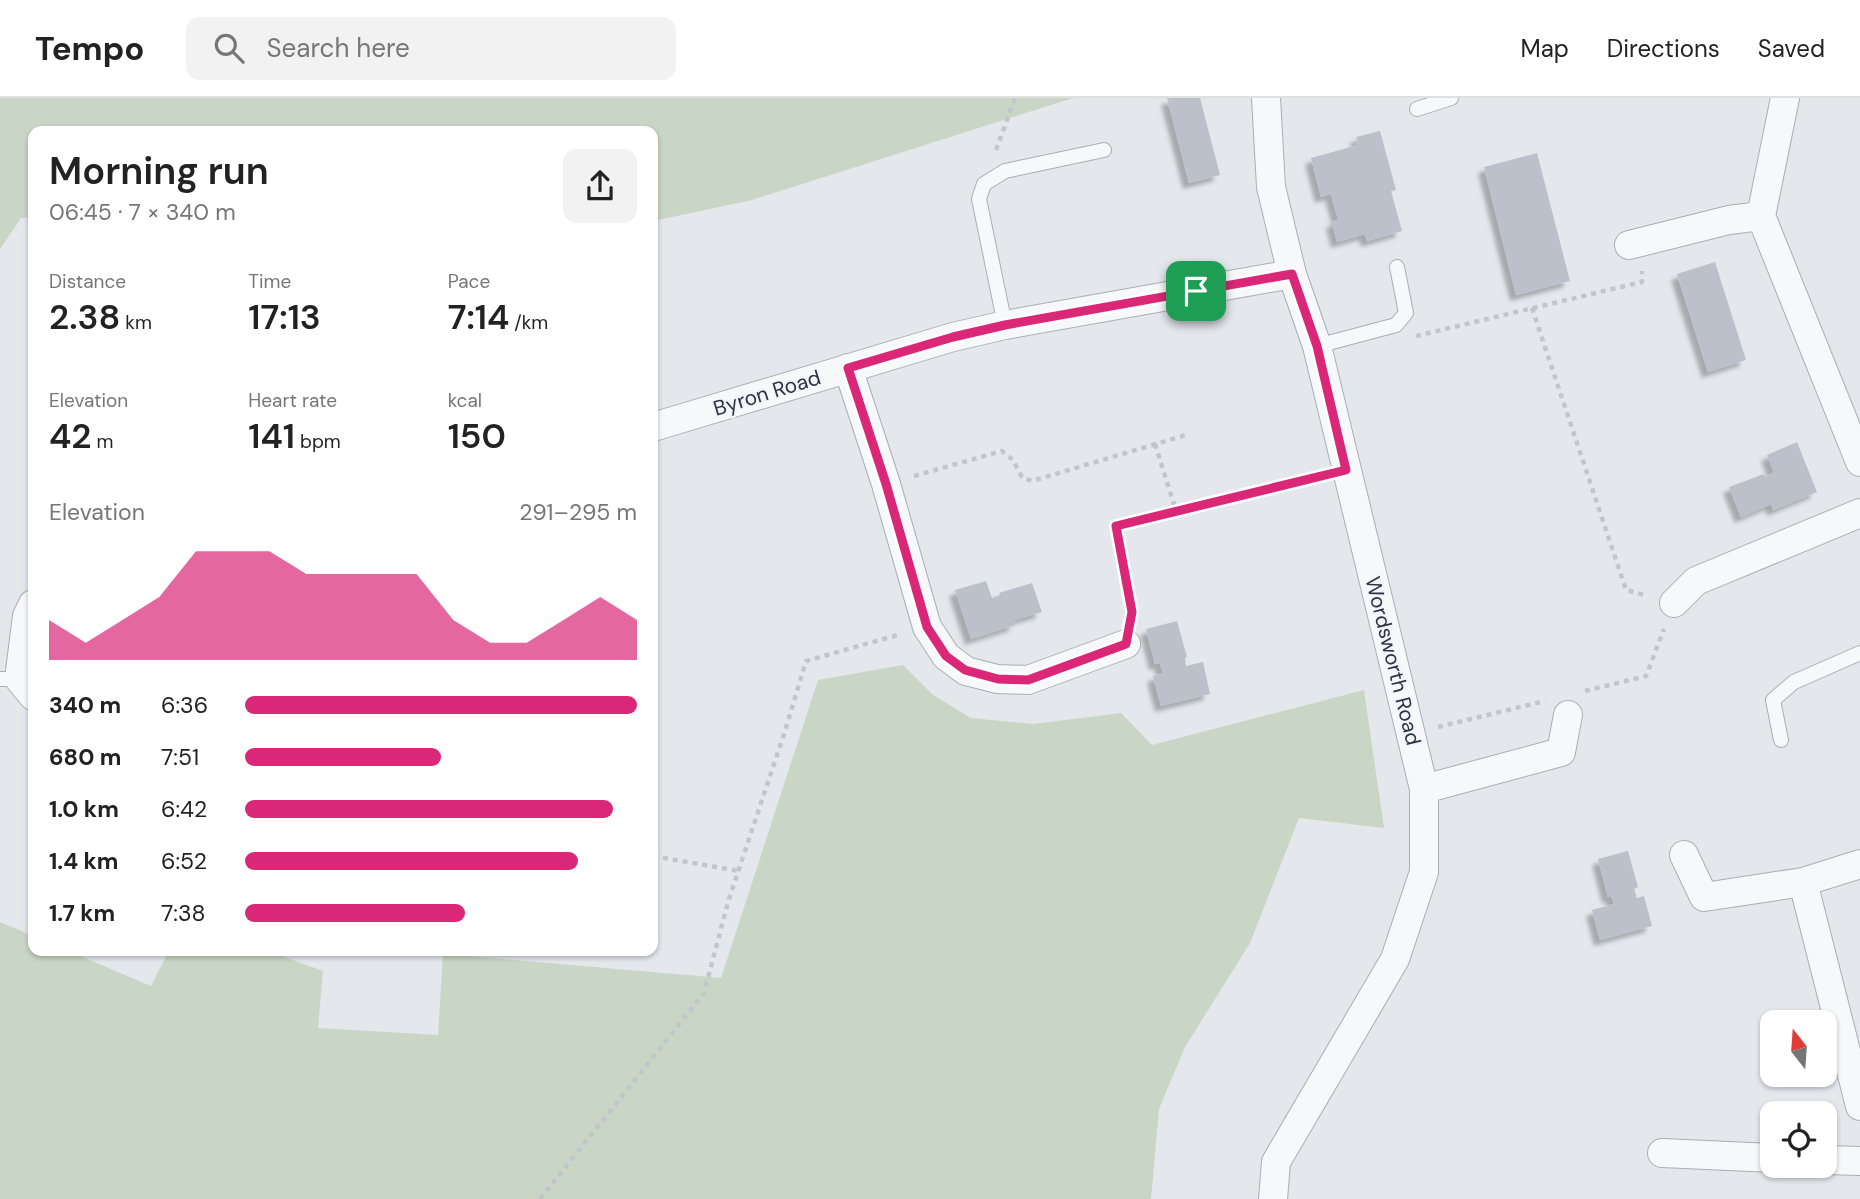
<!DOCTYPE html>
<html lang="en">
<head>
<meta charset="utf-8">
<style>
	:root { --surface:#fff; --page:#f2f2f2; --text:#222; --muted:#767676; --line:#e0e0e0; --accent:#db2777 }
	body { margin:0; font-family:"DM Sans",sans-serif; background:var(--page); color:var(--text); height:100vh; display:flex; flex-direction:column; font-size:26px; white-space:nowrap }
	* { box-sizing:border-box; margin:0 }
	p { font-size:23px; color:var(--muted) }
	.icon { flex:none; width:38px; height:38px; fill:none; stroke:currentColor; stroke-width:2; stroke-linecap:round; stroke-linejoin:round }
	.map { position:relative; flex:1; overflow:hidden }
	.panel { position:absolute; left:28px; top:28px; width:630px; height:830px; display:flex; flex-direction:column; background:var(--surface); border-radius:14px; box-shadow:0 2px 5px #0004 }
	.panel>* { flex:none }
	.needle { width:46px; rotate:343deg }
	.fabs { position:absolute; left:1760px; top:912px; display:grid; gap:14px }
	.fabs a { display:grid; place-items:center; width:77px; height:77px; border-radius:14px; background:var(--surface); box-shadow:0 2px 5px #0004; font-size:35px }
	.pin { position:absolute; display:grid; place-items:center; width:60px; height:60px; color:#fff; margin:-30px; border-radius:14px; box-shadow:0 4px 10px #0006 }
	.round { display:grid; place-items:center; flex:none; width:74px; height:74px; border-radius:14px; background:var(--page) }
	.headline { display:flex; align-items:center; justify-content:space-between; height:119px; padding:0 21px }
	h1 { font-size:38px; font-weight:600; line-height:52px }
	.stats { display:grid; grid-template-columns:repeat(3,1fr); gap:10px; height:119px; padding:7px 21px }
	.stats div { display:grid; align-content:center }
	.stats b { font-size:35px; font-weight:600 }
	.stats small { font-size:19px; font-weight:400 }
	.stats p { font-size:19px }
	.chart { height:196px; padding:14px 21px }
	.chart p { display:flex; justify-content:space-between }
	.chart svg { width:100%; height:126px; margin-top:7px; fill:var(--accent); opacity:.7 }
	ul { padding:0 21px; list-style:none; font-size:23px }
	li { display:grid; grid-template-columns:112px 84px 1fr; align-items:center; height:52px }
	li i { height:18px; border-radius:9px; background:var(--accent) }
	header { display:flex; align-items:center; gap:42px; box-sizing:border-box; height:98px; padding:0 35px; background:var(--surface); border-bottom:2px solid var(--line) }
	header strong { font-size:33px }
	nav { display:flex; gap:38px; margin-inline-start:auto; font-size:24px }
	.search { width:490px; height:63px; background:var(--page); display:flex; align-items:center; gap:18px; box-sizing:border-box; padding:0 24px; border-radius:14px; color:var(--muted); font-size:26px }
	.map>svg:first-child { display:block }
	.green { fill:#c9d6c5 }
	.building { fill:#bbc0ca; filter:url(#shadow) }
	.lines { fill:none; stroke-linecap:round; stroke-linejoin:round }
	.service-casing { stroke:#a9aeb7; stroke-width:16 }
	.minor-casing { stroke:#a9aeb7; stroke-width:30 }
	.path { stroke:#c2c5cb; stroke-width:4.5; stroke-dasharray:5 5; stroke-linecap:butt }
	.service { stroke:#f7f8fa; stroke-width:14 }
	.minor { stroke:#f7f8fa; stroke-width:28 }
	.route-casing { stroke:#fff; stroke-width:14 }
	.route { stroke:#db2777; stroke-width:9 }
	.labels { text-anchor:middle; stroke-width:5; stroke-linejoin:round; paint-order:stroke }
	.street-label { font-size:21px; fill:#2b3445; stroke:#f4f6f9 }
</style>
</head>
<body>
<header>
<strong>Tempo</strong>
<div class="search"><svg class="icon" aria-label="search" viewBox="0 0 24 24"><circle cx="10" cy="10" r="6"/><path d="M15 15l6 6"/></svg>Search here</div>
<nav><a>Map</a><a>Directions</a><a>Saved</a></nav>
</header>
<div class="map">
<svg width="1860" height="1101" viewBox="0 0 1860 1101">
	<defs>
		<filter id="shadow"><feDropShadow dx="-6" dy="6" stdDeviation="2" flood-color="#0004"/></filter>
	</defs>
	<rect width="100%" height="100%" fill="#e4e7ec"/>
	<!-- green -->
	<g class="green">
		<path d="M0,0h1073l-321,102 -99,21v-90h-620v87h-12l-21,31z"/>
		<path d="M903,567l30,30 38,23 62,6 88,-11 31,32 212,-55 20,138 -85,-10 -49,125 -65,104 -26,62 -8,90h-1151v-277l33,14v14h33l85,36 18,-36h96l58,21 -5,57 120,7 5,-81 278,24 97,-298z"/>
	</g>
	<!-- building -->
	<g class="building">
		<path d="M1167,0h33l20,77 -31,8z"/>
		<path d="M1380,33l16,59 -5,1 11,40 -35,10 -2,-7 -28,8 -5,-20 6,-2 -7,-26 -10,3 -10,-39 47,-13 -2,-8z"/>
		<path d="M1537,55l33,128 -54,14 -32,-128z"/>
		<path d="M1715,164l31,98 -38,12 -31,-98z"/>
		<path d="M1797,344l20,50 -44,18 -2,-6 -30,13 -12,-30 35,-13 1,2 9,-3 -7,-18z"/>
		<path d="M986,483l6,17 8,-3 -1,-2 33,-10 10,29 -28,8 1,5 -44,14 -16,-49z"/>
		<path d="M1177,523l10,36 -2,1 1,8 17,-4 7,32 -49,12 -8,-30 10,-3 -3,-10 -5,1 -9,-35z"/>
		<path d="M1628,753l10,36 -4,2 3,9 7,-2 8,30 -52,14 -8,-30 22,-6 -3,-8 -3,1 -10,-38z"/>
	</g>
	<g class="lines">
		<!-- service casing -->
		<g class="service-casing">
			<g id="service">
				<path d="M1417,11l34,-11"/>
				<path d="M1005,227l-26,-126 5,-15 21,-13 99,-21"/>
				<path d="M1317,248l79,-21 10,-12 -9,-46"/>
				<path d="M0,581h19"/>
				<path d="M1781,642l-8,-40 21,-18 66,-29"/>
			</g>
		</g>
		<!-- minor casing -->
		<g class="minor-casing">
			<g id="minor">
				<path d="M1266,0l5,89 21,87 25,72 107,443v83l-29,87 -119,203 -3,37"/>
				<path d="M1785,0l-24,118 99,246"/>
				<path d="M1629,147l100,-25 32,-4"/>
				<path d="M848,270l38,116 41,143 19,29 20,15 31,8 31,1 98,-36"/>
				<path d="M653,329l300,-90 52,-12 287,-51"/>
				<path d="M1674,505l22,-22 164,-68"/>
				<path d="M33,506l-6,12 -8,63 14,17"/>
				<path d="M1424,691l137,-37 7,-37"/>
				<path d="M1684,757l20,42 99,-15 57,-18"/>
				<path d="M1803,784l57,224"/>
				<path d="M1662,1055l111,5"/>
				<path d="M1825,1062l35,1"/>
			</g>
		</g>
		<!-- path -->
		<g class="path">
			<path d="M996,52l19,-52"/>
			<path d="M1532,210l94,282 22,6"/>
			<path d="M1416,238l226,-54v-11"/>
			<path d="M1155,346l21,67"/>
			<path d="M914,378l88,-25 11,9 9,17 10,4 154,-46"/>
			<path d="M1131,520l1,-6 -16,-86 206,-50"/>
			<path d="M1585,593l61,-15 18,-47"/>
			<path d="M1438,629l107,-26"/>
			<path d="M653,758l86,15"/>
			<path d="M540,1101l164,-206 24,-91 57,-171 21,-70 95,-27"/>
		</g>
		<!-- service -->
		<use href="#service" class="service"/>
		<!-- minor -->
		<use href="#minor" class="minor"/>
	</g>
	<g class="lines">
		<!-- route casing -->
		<g class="route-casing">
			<path id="route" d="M1292,176l25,72 29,124 -230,56 16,86 -6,32 -98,36 -30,-1 -33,-9 -19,-14 -19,-29 -41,-143 -38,-116 105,-31 52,-12z"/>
		</g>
		<!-- route -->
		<use href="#route" class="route"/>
	</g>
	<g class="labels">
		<!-- street labels -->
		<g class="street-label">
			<text transform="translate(767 295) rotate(-17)" y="7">Byron Road</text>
			<text transform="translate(1393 563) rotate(76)" y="7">Wordsworth Road</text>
		</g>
	</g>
</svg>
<div class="fabs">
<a><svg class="needle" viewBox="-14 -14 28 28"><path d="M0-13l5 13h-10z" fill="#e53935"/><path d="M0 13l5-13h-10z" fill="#767676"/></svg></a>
<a><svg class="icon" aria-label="locate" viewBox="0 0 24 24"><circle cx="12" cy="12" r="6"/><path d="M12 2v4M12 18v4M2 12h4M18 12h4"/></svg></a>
</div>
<div class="pin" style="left:1196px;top:193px;background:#1e9e55"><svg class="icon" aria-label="arrive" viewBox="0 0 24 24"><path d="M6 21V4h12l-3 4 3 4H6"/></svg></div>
<section class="panel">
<div class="headline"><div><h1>Morning run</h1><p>06:45 · 7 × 340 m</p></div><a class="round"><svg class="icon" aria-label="share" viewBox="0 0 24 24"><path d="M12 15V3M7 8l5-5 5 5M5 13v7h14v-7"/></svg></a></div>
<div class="stats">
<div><p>Distance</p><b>2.38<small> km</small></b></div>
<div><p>Time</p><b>17:13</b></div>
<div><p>Pace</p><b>7:14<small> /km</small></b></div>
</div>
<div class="stats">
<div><p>Elevation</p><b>42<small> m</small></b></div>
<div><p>Heart rate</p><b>141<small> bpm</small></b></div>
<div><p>kcal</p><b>150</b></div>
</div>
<div class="chart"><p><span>Elevation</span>291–295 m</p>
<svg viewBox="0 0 160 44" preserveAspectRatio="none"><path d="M0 44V30L10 38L20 30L30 22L40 6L50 6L60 6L70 14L80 14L90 14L100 14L110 30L120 38L130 38L140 30L150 22L160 30V44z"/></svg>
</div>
<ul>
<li><b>340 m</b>6:36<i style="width:100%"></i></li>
<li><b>680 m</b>7:51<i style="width:50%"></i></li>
<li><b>1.0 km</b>6:42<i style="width:94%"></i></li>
<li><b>1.4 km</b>6:52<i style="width:85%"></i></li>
<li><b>1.7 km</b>7:38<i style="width:56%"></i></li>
</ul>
</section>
</div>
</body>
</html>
